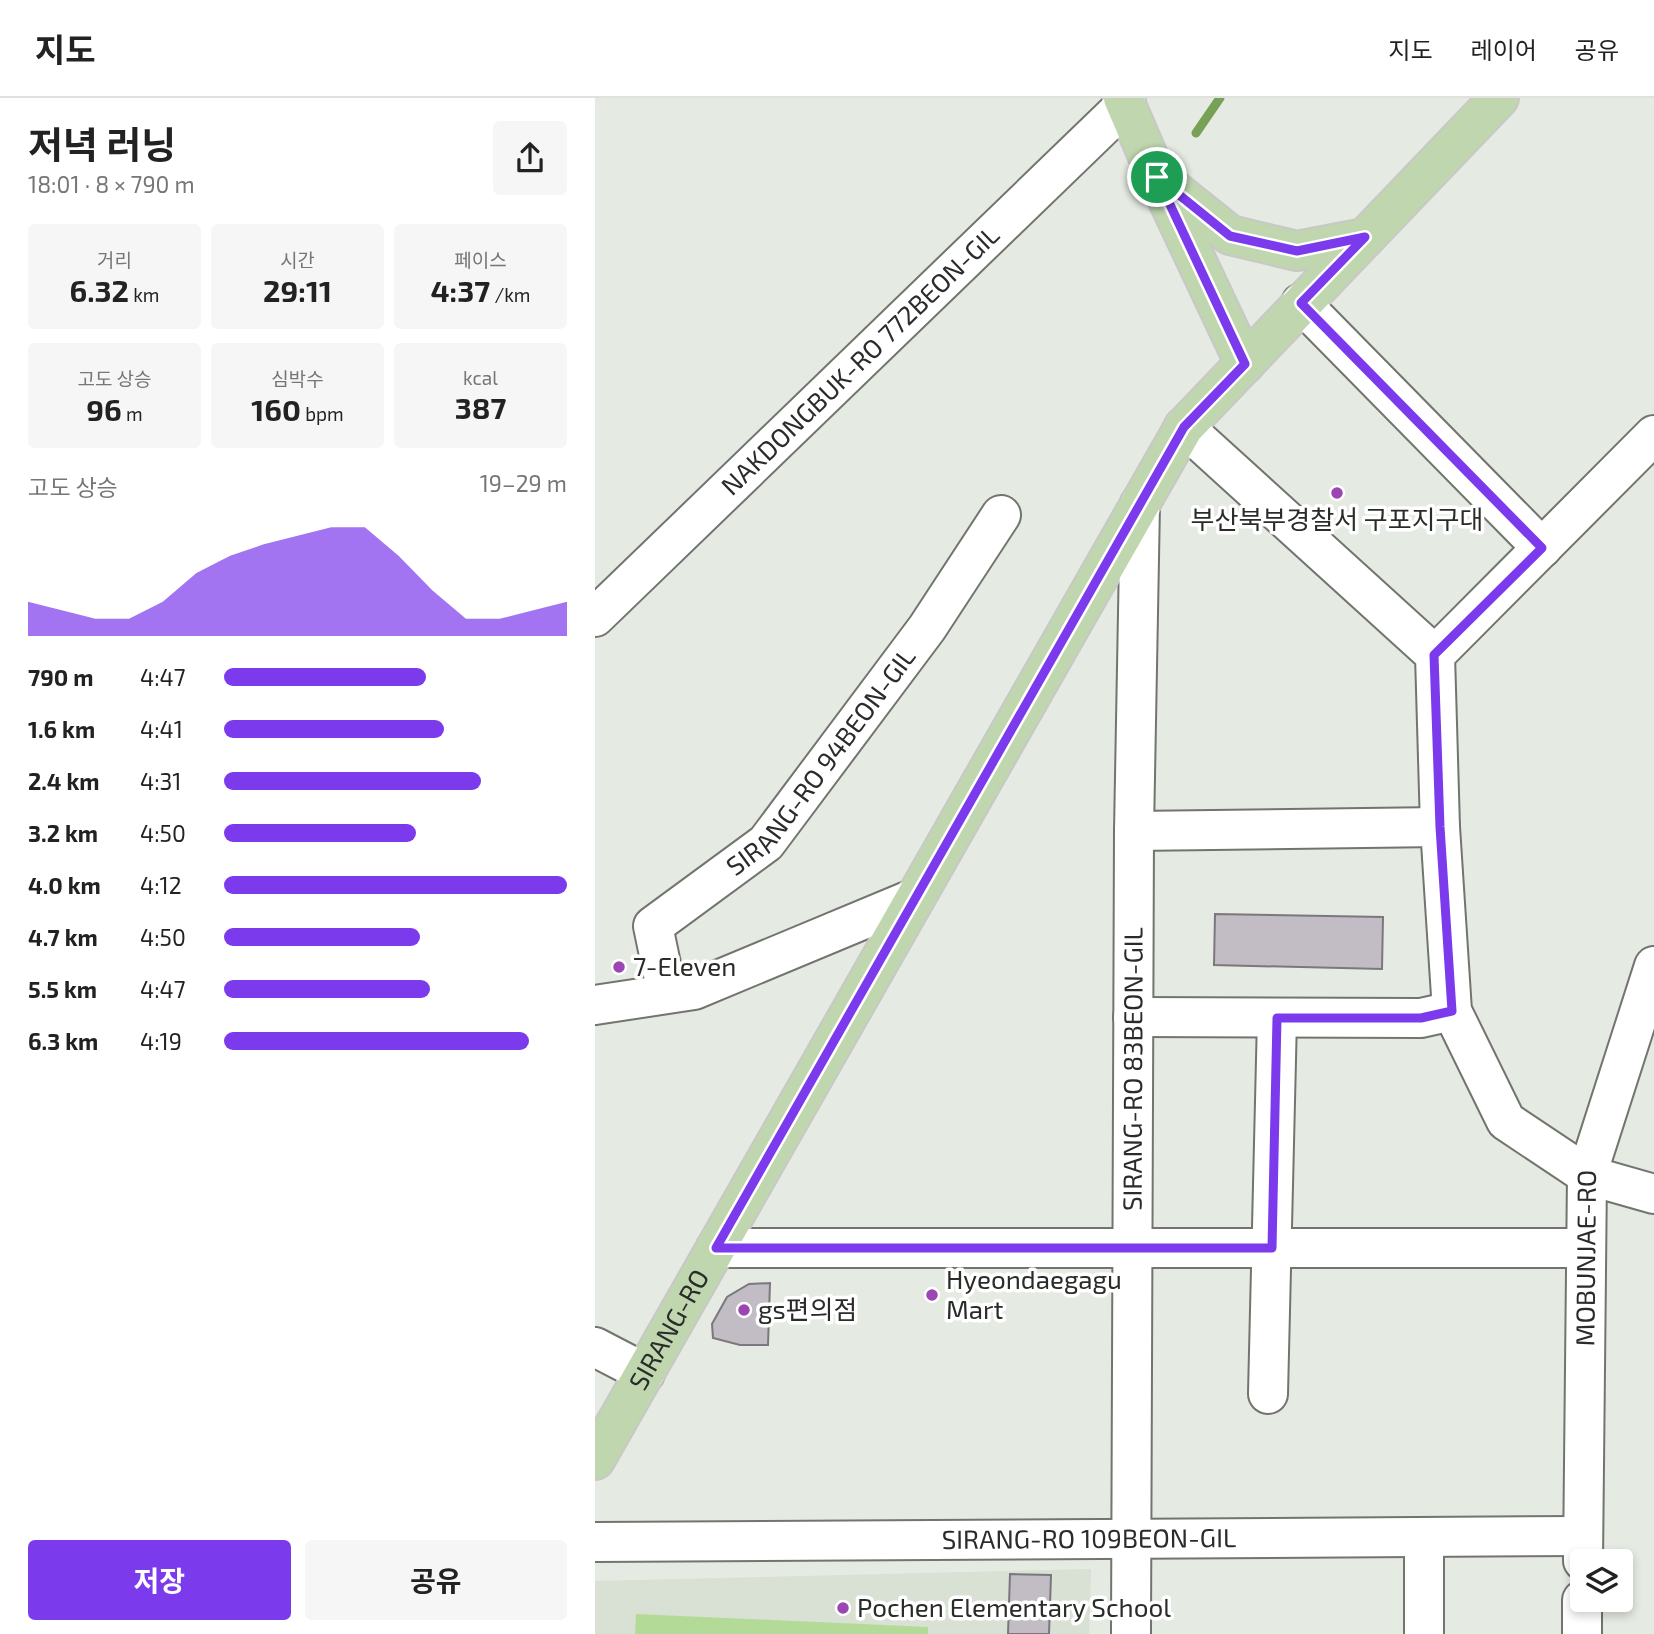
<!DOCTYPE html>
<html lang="ko">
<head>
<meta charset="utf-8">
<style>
	:root { --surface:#fff; --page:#f6f6f6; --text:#222; --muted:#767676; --line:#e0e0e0; --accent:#7c3aed }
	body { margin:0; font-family:"Exo 2","Noto Sans KR",sans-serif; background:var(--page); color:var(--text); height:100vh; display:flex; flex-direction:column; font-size:26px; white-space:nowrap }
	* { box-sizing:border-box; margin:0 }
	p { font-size:23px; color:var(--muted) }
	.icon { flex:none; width:38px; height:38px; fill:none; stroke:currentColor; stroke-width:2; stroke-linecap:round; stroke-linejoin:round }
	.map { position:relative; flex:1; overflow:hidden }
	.drawer { display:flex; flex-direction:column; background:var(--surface); width:595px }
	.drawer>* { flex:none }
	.tools { position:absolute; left:975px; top:1451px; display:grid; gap:14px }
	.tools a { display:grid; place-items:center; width:63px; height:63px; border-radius:7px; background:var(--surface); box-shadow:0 4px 10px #0003; font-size:35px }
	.pin { position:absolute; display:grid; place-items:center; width:60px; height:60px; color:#fff; margin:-30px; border:4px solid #fff; border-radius:50%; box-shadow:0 2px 7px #0007 }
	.round { display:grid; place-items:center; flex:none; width:74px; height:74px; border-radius:7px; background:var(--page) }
	.overview { display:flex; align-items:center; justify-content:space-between; height:119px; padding:0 28px }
	h1 { font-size:38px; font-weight:700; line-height:52px }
	.metrics { display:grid; grid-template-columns:repeat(3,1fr); gap:10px; height:119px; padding:7px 28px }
	.metrics div { display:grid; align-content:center; border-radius:7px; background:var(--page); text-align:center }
	.metrics b { font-size:30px; font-weight:700 }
	.metrics small { font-size:19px; font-weight:400 }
	.metrics p { font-size:19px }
	.chart { height:196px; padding:14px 28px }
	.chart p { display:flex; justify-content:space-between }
	.chart svg { width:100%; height:126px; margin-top:7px; fill:var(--accent); opacity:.7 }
	.cta { display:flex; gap:14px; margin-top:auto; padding:14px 28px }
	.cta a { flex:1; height:80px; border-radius:7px; background:var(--accent); color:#fff; font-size:28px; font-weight:700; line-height:80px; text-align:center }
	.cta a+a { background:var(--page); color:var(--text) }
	ul { padding:0 28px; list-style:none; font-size:23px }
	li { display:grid; grid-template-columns:112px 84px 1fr; align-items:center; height:52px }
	li i { height:18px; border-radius:9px; background:var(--accent) }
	header { display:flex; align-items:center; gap:42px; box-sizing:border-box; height:98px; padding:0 35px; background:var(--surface); border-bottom:2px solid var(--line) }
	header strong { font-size:33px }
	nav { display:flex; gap:38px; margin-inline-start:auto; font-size:24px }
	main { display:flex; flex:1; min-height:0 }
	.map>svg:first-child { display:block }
	.built { fill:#d8e1d3 }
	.green { fill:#b3db97 }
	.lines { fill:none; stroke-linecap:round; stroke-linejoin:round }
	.stream { stroke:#76a157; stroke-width:9 }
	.building { fill:#c2bcc4; stroke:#7c777d; stroke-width:2 }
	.minor-casing { stroke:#71756e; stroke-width:42 }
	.major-casing { stroke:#c8c8c7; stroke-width:42 }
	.minor { stroke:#fff; stroke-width:38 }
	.major { stroke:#bfd6af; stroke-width:38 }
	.route-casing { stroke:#fff; stroke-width:14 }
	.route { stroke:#7c3aed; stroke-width:9 }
	.poi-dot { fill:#9c46b3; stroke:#fff; stroke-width:2.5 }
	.labels { text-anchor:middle; stroke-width:7; stroke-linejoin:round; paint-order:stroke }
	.street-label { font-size:26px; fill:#2a2c29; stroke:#fff }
	.poi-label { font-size:26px; fill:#2a2c29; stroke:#fff; text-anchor:start }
</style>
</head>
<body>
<header>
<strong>지도</strong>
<nav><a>지도</a><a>레이어</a><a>공유</a></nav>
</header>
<main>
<section class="drawer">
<div class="overview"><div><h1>저녁 러닝</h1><p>18:01 · 8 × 790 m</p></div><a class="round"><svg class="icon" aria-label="share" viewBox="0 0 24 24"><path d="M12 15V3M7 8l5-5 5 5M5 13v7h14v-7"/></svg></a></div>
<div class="metrics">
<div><p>거리</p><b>6.32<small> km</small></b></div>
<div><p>시간</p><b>29:11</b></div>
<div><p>페이스</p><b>4:37<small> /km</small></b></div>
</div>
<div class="metrics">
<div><p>고도 상승</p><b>96<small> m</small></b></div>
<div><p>심박수</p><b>160<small> bpm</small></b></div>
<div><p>kcal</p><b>387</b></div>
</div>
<div class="chart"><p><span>고도 상승</span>19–29 m</p>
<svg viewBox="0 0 160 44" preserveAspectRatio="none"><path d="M0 44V32L10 35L20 38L30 38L40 32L50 22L60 16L70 12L80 9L90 6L100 6L110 16L120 28L130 38L140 38L150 35L160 32V44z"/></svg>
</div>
<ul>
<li><b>790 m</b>4:47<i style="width:59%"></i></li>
<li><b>1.6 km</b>4:41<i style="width:64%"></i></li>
<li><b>2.4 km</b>4:31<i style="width:75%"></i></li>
<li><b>3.2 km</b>4:50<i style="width:56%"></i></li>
<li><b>4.0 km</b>4:12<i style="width:100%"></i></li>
<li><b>4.7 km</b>4:50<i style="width:57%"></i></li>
<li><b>5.5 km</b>4:47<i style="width:60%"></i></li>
<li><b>6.3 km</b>4:19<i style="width:89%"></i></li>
</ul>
<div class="cta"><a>저장</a><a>공유</a></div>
</section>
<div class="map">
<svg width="1059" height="1536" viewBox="0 0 1059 1536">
	<rect width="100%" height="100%" fill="#e5eae2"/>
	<!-- built -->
	<path class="built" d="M496,1471l-2,65h-494v-53z"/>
	<!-- green -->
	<path class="green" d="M41,1516l292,13v7h-293z"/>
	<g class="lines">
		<!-- stream -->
		<path class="stream" d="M601,35l24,-35"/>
	</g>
	<!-- building -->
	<g class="building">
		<path d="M620,816l168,3 -1,52 -168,-4z"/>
		<path d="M175,1185l-2,62h-28l-27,-7 -1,-14 15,-27 22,-13z"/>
		<path d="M415,1476l41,1 -2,59h-41z"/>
	</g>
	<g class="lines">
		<!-- minor casing -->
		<g class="minor-casing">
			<g id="minor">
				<path d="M706,205l241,245"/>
				<path d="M589,329l251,228 5,172 12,184 54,110 81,54 67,19"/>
				<path id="s1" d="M0,519l531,-513"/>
				<path d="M840,557l219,-220"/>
				<path d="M539,733l306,-4"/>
				<path id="s2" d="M72,895l-14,-67 113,-83 161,-215 74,-113"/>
				<path d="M0,907l99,-15 221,-92"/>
				<path d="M538,919l288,1 31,-7"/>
				<path d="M121,1150h870"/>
				<path d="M0,1249l50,26"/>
				<path d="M673,1296l9,-376"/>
				<path id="s3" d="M0,1444l988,-6"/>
				<path id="s4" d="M988,1463l4,-386 67,-209"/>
				<path id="s5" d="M536,1536l3,-803 6,-327"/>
				<path d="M829,1536v-97"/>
				<path d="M987,1536v-34"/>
			</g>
		</g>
		<!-- major casing -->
		<g class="major-casing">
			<g id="major">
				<path d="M528,0l34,79 88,187"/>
				<path d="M570,85l65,52 67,16 68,-13"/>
				<path id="s6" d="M0,1362l589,-1033 315,-329"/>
			</g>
		</g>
		<!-- minor -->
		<use href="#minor" class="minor"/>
		<!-- major -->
		<use href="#major" class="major"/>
	</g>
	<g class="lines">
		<!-- route casing -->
		<g class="route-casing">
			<path id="route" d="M562,79l73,59 67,15 68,-14 -64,66 241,245 -108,107 6,172 12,184 -31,7h-144l-5,230h-556l468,-821 61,-63z"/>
		</g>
		<!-- route -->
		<use href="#route" class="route"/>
	</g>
	<!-- markers -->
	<g class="poi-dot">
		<circle cx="742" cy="395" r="7"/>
		<circle cx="24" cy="869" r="7"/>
		<circle cx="337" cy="1197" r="7"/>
		<circle cx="149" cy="1212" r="7"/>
		<circle cx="248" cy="1510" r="7"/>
	</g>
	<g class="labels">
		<!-- street labels -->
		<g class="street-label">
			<text dy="9" stroke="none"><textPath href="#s1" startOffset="369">NAKDONGBUK-RO 772BEON-GIL</textPath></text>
			<text dy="9" stroke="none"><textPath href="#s2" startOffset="306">SIRANG-RO 94BEON-GIL</textPath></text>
			<text dy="9" stroke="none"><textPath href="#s5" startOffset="565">SIRANG-RO 83BEON-GIL</textPath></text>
			<text dy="9" stroke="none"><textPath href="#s4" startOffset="303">MOBUNJAE-RO</textPath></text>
			<text dy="9" stroke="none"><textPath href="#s6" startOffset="150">SIRANG-RO</textPath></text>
			<text dy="9" stroke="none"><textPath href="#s3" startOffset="494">SIRANG-RO 109BEON-GIL</textPath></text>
		</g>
		<!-- poi labels -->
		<g class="poi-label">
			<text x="742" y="431" text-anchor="middle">부산북부경찰서 구포지구대</text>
			<text x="38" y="878">7-Eleven</text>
			<text x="351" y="1191">Hyeondaegagu<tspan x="351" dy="30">Mart</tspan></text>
			<text x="163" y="1221">gs편의점</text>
			<text x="262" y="1519">Pochen Elementary School</text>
		</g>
	</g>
</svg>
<div class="tools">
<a><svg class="icon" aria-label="layers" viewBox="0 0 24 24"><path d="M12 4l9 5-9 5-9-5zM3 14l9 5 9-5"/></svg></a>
</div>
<div class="pin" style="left:562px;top:79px;background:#1e9e55"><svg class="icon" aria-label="arrive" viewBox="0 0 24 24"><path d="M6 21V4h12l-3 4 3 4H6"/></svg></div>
</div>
</main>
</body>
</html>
